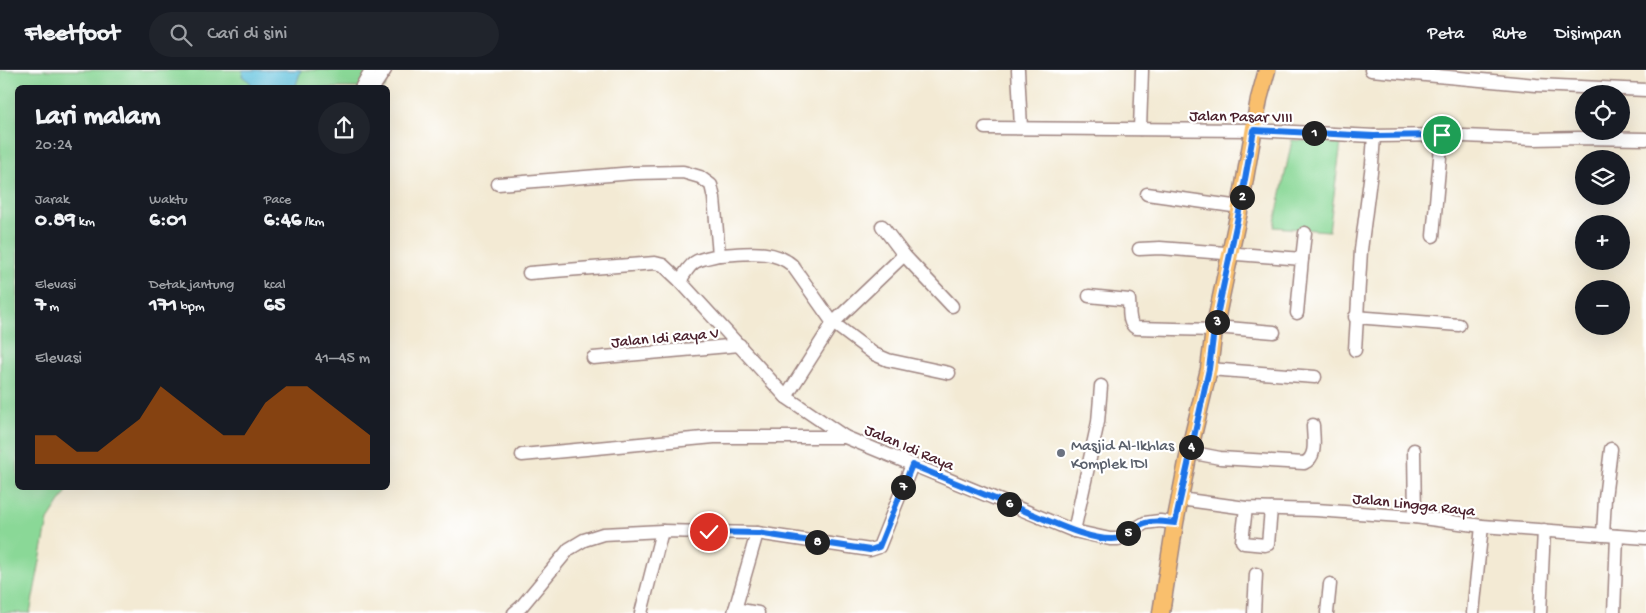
<!DOCTYPE html>
<html lang="id">
<head>
<meta charset="utf-8">
<style>
	:root { --surface:#171b24; --page:#20242c; --text:#f1f3f6; --muted:#9ea1a6; --line:#363941; --accent:#b45309 }
	body { margin:0; font-family:"Gochi Hand",sans-serif; background:var(--page); color:var(--text); height:100vh; display:flex; flex-direction:column; font-size:19px; white-space:nowrap }
	* { box-sizing:border-box; margin:0 }
	p { font-size:16px; color:var(--muted) }
	.icon { flex:none; width:28px; height:28px; fill:none; stroke:currentColor; stroke-width:2; stroke-linecap:round; stroke-linejoin:round }
	.map { position:relative; flex:1; overflow:hidden }
	.details { position:absolute; left:15px; top:15px; width:375px; height:405px; display:flex; flex-direction:column; background:var(--surface); border-radius:8px; box-shadow:0 5px 20px #0002 }
	.details>* { flex:none }
	.buttons { position:absolute; left:1575px; top:15px; display:grid; gap:10px }
	.buttons a { display:grid; place-items:center; width:55px; height:55px; border-radius:50%; background:var(--surface); box-shadow:0 5px 20px #0002; font-size:25px }
	.pin { position:absolute; display:grid; place-items:center; width:42px; height:42px; color:#fff; margin:-21px; border:2px solid #fff; border-radius:50%; box-shadow:0 1px 5px #0007 }
	.km { position:absolute; width:25px; height:25px; margin:-12px; border-radius:50%; background:#222; color:#fff; font-size:14px; line-height:25px; text-align:center }
	.round { display:grid; place-items:center; flex:none; width:52px; height:52px; border-radius:26px; background:var(--page) }
	.headline { display:flex; align-items:center; justify-content:space-between; height:85px; padding:0 20px }
	h1 { font-size:28px; font-weight:800; line-height:38px }
	.figures { display:grid; grid-template-columns:repeat(3,1fr); gap:8px; height:85px; padding:5px 20px }
	.figures div { display:grid; align-content:center }
	.figures b { font-size:21px; font-weight:800 }
	.figures small { font-size:14px; font-weight:400 }
	.figures p { font-size:14px }
	.chart { height:140px; padding:10px 20px }
	.chart p { display:flex; justify-content:space-between }
	.chart svg { width:100%; height:90px; margin-top:5px; fill:var(--accent); opacity:.7 }
	header { display:flex; align-items:center; gap:30px; box-sizing:border-box; height:70px; padding:0 25px; background:var(--surface); border-bottom:1px solid var(--line) }
	header strong { font-size:24px }
	nav { display:flex; gap:28px; margin-inline-start:auto; font-size:18px }
	.search { width:350px; height:45px; background:var(--page); display:flex; align-items:center; gap:12px; box-sizing:border-box; padding:0 18px; border-radius:28px; color:var(--muted); font-size:19px }
	.map>svg:first-child { display:block }
	.green { fill:#8ad897; stroke:#6a7c61 }
	.water { fill:#61c3df; stroke:#567185 }
	.lines { fill:none; stroke-linecap:round; stroke-linejoin:round }
	.minor-casing { stroke:#9e8480; stroke-width:15 }
	.major-casing { stroke:#9e8480; stroke-width:19 }
	.minor { stroke:#fff; stroke-width:12 }
	.major { stroke:#f9bf6d; stroke-width:16 }
	.route-casing { stroke:#fff; stroke-width:10 }
	.route { stroke:#1a73e8; stroke-width:6 }
	.worship-dot { fill:#6b7280; stroke:#fff; stroke-width:2 }
	.labels { text-anchor:middle; stroke-width:4.5; stroke-linejoin:round; paint-order:stroke }
	.street-label { font-size:16px; fill:#4a1f2b; stroke:#fff }
	.worship-label { font-size:16px; fill:#5b616d; stroke:#fff; text-anchor:start }
</style>
</head>
<body>
<header>
<strong>Fleetfoot</strong>
<div class="search"><svg class="icon" aria-label="search" viewBox="0 0 24 24"><circle cx="10" cy="10" r="6"/><path d="M15 15l6 6"/></svg>Cari di sini</div>
<nav><a>Peta</a><a>Rute</a><a>Disimpan</a></nav>
</header>
<div class="map">
<svg width="1646" height="543" viewBox="0 0 1646 543">
	<rect width="100%" height="100%" fill="#fff"/>
	<filter id="ink" filterUnits="userSpaceOnUse"><feTurbulence type="fractalNoise" baseFrequency=".02" numOctaves="2"/><feDisplacementMap in="SourceGraphic" scale="10" xChannelSelector="R" yChannelSelector="G"/><feConvolveMatrix kernelMatrix="1 2 1 2 8 2 1 2 1" color-interpolation-filters="sRGB"/></filter>
	<filter id="wash" filterUnits="userSpaceOnUse"><feTurbulence type="fractalNoise" baseFrequency=".0096" numOctaves="4" result="noise"/><feDisplacementMap in="SourceGraphic" scale="20" xChannelSelector="R" yChannelSelector="G"/><feGaussianBlur stdDeviation="1.12" result="paint"/><feColorMatrix in="noise" values="0 0 0 0 0 0 0 0 0 0 0 0 0 0 0 0 0 1.4 0 .05"/><feComposite in="paint" operator="in"/></filter>
	<g filter="url(#wash)">
		<rect width="100%" height="100%" fill="#f3ead4"/>
		<!-- green -->
		<g class="green">
			<path d="M0,0h387l-2,18h-367v400h51l-21,32 -18,93h-30z"/>
			<path d="M1292,70l49,3 -12,88 -55,-4z"/>
		</g>
		<!-- water -->
		<path class="water" d="M243,0h58l-6,18 -46,-1 2,-4 -9,-7z"/>
	</g>
	<g filter="url(#ink)">
		<g class="lines">
			<!-- minor casing -->
			<g class="minor-casing">
				<g id="minor">
					<path d="M1018,0l3,58"/>
					<path d="M1371,0l165,15 110,5"/>
					<path d="M361,18l10,-18"/>
					<path d="M373,18l12,-18"/>
					<path d="M985,58l269,2 120,6 68,-1 92,4 45,-1 67,1"/>
					<path d="M1140,59l2,-59"/>
					<path d="M498,114l136,-11 49,-1 17,5 11,8 3,13 5,57c-23,5 -26,4 -39,26"/>
					<path d="M1147,124l93,13"/>
					<path d="M882,156l22,29 48,51"/>
					<path d="M1433,166l9,-101"/>
					<path d="M1139,179l21,-1 142,11 -5,54"/>
					<path d="M719,185c25,-1 53,-7 73,10l41,58 41,31 14,6 61,13"/>
					<path d="M1302,189l3,-26"/>
					<path d="M529,203l126,-10 8,2 17,16 106,116 59,40 229,94 36,8h8l27,-16 15,-2 15,2"/>
					<path d="M1089,226l40,4c1,9 -2,23 7,28l78,2"/>
					<path d="M1355,247l104,8"/>
					<path d="M1216,257l58,5"/>
					<path d="M1355,280l6,-100 11,-86 2,-28"/>
					<path d="M593,288l147,-13"/>
					<path d="M1209,299l106,8"/>
					<path d="M786,327l47,-74 71,-68"/>
					<path d="M1414,380l1,67"/>
					<path d="M1189,382l31,6 84,5c14,-6 9,-25 9,-38"/>
					<path d="M522,385l192,-18h131"/>
					<path d="M1180,429l66,9 70,2 99,7 67,9 164,12"/>
					<path d="M1246,438l-4,33 2,2 21,2 3,-1 3,-35"/>
					<path d="M1074,461l24,-109 3,-36"/>
					<path d="M1603,465l2,-37 6,-49"/>
					<path d="M735,539l23,4"/>
					<path d="M514,543l7,-6 48,-58 15,-9 19,-6 59,-3 95,2 113,17 9,-3 33,-82"/>
					<path d="M641,543l21,-82"/>
					<path d="M734,543l23,-80"/>
					<path d="M1254,543l2,-39"/>
					<path d="M1327,543l3,-29"/>
					<path d="M1473,543l9,-87"/>
					<path d="M1540,543l4,-83"/>
					<path d="M1614,543l3,-77"/>
				</g>
			</g>
			<!-- major casing -->
			<g class="major-casing">
				<path id="major" d="M1161,543l14,-90 14,-71 20,-83 5,-39 26,-123 19,-108 8,-29"/>
			</g>
			<!-- minor -->
			<use href="#minor" class="minor"/>
			<!-- major -->
			<use href="#major" class="major"/>
		</g>
	</g>
	<g class="lines" filter="url(#ink)">
		<!-- route casing -->
		<g class="route-casing">
			<path id="route" d="M709,462l48,1 113,17 9,-3 33,-82c40,16 80,33 120,49 23,9 55,25 79,25 14,1 21,-12 34,-16 10,-3 20,-1 30,0l34,-154 5,-39 26,-123 14,-77 120,6 68,-1"/>
		</g>
		<!-- route -->
		<use href="#route" class="route"/>
	</g>
	<!-- markers -->
	<circle class="worship-dot" cx="1061" cy="383" r="5"/>
	<g class="labels">
		<!-- street labels -->
		<g class="street-label">
			<text transform="translate(1241 45) rotate(1)" y="6">Jalan Pasar VIII</text>
			<text transform="translate(665 266) rotate(-5)" y="6">Jalan Idi Raya V</text>
			<text transform="translate(910 376) rotate(23)" y="6">Jalan Idi Raya</text>
			<text transform="translate(1414 433) rotate(6)" y="6">Jalan Lingga Raya</text>
		</g>
		<!-- worship labels -->
		<g class="worship-label">
			<text x="1071" y="380">Masjid Al-Ikhlas<tspan x="1071" dy="18">Komplek IDI</tspan></text>
		</g>
	</g>
</svg>
<div class="buttons">
<a><svg class="icon" aria-label="locate" viewBox="0 0 24 24"><circle cx="12" cy="12" r="6"/><path d="M12 2v4M12 18v4M2 12h4M18 12h4"/></svg></a>
<a><svg class="icon" aria-label="layers" viewBox="0 0 24 24"><path d="M12 4l9 5-9 5-9-5zM3 14l9 5 9-5"/></svg></a>
<a>+</a>
<a>−</a>
</div>
<div class="pin" style="left:1442px;top:65px;background:#1e9e55"><svg class="icon" aria-label="arrive" viewBox="0 0 24 24"><path d="M6 21V4h12l-3 4 3 4H6"/></svg></div>
<div class="pin" style="left:709px;top:462px;background:#d93025"><svg class="icon" aria-label="check" viewBox="0 0 24 24"><path d="M5 12l5 5 9-10"/></svg></div>
<b class="km" style="left:1314px;top:63px">1</b>
<b class="km" style="left:1242px;top:127px">2</b>
<b class="km" style="left:1217px;top:252px">3</b>
<b class="km" style="left:1191px;top:377px">4</b>
<b class="km" style="left:1128px;top:463px">5</b>
<b class="km" style="left:1009px;top:434px">6</b>
<b class="km" style="left:903px;top:417px">7</b>
<b class="km" style="left:817px;top:472px">8</b>
<section class="details">
<div class="headline"><div><h1>Lari malam</h1><p>20:24</p></div><a class="round"><svg class="icon" aria-label="share" viewBox="0 0 24 24"><path d="M12 15V3M7 8l5-5 5 5M5 13v7h14v-7"/></svg></a></div>
<div class="figures">
<div><p>Jarak</p><b>0.89<small> km</small></b></div>
<div><p>Waktu</p><b>6:01</b></div>
<div><p>Pace</p><b>6:46<small> /km</small></b></div>
</div>
<div class="figures">
<div><p>Elevasi</p><b>7<small> m</small></b></div>
<div><p>Detak jantung</p><b>171<small> bpm</small></b></div>
<div><p>kcal</p><b>65</b></div>
</div>
<div class="chart"><p><span>Elevasi</span>41–45 m</p>
<svg viewBox="0 0 160 44" preserveAspectRatio="none"><path d="M0 44V30L10 30L20 38L30 38L40 30L50 22L60 6L70 14L80 22L90 30L100 30L110 14L120 6L130 6L140 14L150 22L160 30V44z"/></svg>
</div>
</section>
</div>
</body>
</html>
